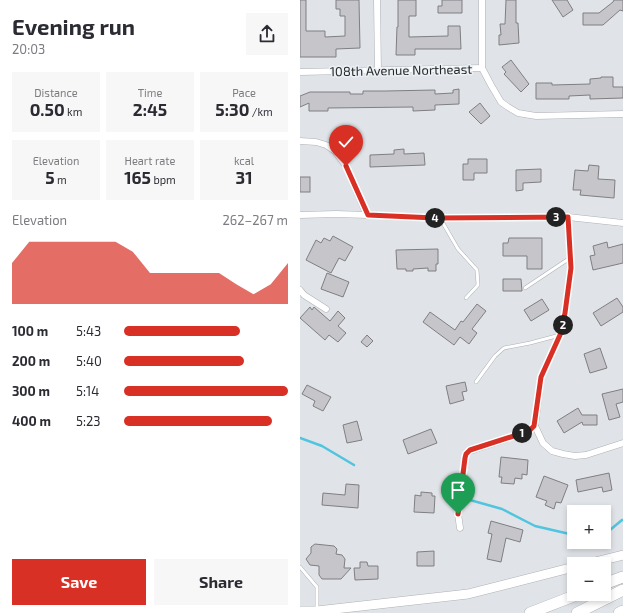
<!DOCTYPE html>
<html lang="en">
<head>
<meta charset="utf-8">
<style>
	:root { --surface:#fff; --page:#f7f7f7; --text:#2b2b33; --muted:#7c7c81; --accent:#d93025 }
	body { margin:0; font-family:"Exo 2",sans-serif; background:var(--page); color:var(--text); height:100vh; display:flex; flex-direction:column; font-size:15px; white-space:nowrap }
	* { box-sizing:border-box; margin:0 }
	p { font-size:13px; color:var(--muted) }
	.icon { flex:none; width:22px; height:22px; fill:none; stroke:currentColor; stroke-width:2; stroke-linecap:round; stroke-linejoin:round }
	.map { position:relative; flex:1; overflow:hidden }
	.drawer { display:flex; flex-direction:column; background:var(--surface); width:300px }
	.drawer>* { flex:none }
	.buttons { position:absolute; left:267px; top:505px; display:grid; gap:8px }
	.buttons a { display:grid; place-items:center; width:44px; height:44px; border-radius:0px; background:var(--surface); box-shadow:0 2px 6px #0003; font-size:20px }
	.pin { position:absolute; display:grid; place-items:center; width:34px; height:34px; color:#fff; margin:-41px -17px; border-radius:50% 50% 50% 0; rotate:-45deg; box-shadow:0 0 4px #0007 }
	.pin .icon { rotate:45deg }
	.km { position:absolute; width:20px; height:20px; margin:-10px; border-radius:50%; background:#222; color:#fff; font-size:11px; line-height:20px; text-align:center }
	.round { display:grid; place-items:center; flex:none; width:42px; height:42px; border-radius:0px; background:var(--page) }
	.summary { display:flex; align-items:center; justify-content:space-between; height:68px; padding:0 12px }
	h1 { font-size:22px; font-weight:700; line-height:30px }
	.stats { display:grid; grid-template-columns:repeat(3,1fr); gap:6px; height:68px; padding:4px 12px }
	.stats div { display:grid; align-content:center; border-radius:0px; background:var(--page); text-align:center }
	.stats b { font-size:17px; font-weight:700 }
	.stats small { font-size:11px; font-weight:400 }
	.stats p { font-size:11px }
	.chart { height:112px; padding:8px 12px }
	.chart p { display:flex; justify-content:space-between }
	.chart svg { width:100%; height:72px; margin-top:4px; fill:var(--accent); opacity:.7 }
	.cta { display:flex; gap:8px; margin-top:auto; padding:8px 12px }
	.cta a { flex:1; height:46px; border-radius:0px; background:var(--accent); color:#fff; font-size:16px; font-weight:700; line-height:46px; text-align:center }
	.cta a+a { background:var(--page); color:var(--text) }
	ul { padding:0 12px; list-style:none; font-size:13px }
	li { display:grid; grid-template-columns:64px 48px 1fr; align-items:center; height:30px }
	li i { height:10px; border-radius:5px; background:var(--accent) }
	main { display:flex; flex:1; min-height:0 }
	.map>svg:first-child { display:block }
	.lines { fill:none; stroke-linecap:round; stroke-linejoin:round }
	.stream { stroke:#51c4df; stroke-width:2.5 }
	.building { fill:#c6c5ca; stroke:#7f7e83 }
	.lane-casing { stroke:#adb1b5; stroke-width:4 }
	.street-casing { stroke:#adb1b5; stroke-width:7 }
	.secondary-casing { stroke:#adb1b5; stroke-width:10 }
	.highway-casing { stroke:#adb1b5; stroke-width:12 }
	.lane { stroke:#fff; stroke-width:3 }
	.street { stroke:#fff; stroke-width:6 }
	.secondary { stroke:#fff; stroke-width:9 }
	.highway { stroke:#fff; stroke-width:11 }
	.route-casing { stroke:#fff; stroke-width:8 }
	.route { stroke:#d93025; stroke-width:5 }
	.labels { text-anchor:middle; stroke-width:3; stroke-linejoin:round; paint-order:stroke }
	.street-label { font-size:13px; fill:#252728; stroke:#edf1f5 }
</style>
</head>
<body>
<main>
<section class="drawer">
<div class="summary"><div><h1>Evening run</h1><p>20:03</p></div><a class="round"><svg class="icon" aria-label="share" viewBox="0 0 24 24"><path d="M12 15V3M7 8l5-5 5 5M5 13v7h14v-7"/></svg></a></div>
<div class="stats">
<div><p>Distance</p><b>0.50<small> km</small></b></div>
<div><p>Time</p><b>2:45</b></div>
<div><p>Pace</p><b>5:30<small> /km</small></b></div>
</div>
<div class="stats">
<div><p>Elevation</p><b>5<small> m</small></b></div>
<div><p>Heart rate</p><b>165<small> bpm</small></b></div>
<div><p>kcal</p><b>31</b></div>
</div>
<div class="chart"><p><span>Elevation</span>262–267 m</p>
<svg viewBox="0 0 160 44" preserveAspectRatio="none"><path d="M0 44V19L10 6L20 6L30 6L40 6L50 6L60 6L70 12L80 25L90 25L100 25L110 25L120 25L130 32L140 38L150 32L160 19V44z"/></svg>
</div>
<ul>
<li><b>100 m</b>5:43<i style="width:71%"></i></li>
<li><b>200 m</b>5:40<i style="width:73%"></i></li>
<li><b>300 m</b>5:14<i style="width:100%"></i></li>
<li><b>400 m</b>5:23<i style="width:90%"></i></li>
</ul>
<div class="cta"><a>Save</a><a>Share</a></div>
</section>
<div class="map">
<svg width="323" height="613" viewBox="0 0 323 613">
	<rect width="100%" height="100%" fill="#e0e4e8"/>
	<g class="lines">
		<!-- stream -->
		<g class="stream">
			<path d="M0,438l22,8 32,19"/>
			<path d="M170,500l32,9 33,17 39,9"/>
			<path d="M304,535l18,-15h1"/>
		</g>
	</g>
	<!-- building -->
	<g class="building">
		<path d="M0,0h6v31h19v6l20,-1v-20h-5v-7h-4v-9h23l1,48 -24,1v8h-36z"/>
		<path d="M98,0h18v16h-7v21l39,-1v-10h12l1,23h-46v6h-19l1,-28h1z"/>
		<path d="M142,0h20v13h-24v-7h4z"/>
		<path d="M206,0h10v23h2l1,20 -20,2v-10h2l-1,-11h5z"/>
		<path d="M252,0h15l6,10 -10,7z"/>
		<path d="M314,0h9v11l-3,-1 -17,15h-20v-12h16l14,-11z"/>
		<path d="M211,60l18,24 -8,8 -17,-18 2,-2 -4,-5z"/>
		<path d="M301,77h12v10h10v11l-33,1v-4l-21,1v3h-33v-16h16v2l38,-1v-5l11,-1z"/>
		<path d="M159,89v15l-24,1v5l-22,1v-4l-85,1v3h-19v-8l-9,4v-11l10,-4h40v2h13v-3h22l50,-1v4l18,-1v-3z"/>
		<path d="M180,103l10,13 -9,8 -12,-12z"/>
		<path d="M104,149v5l20,-1 1,12 -55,2v-12l24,-1v-4z"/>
		<path d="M168,159h19v14h-13v7h-11v-16h5z"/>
		<path d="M289,165l10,1 -1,13 17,1 -1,18 -34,-3 1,-5h-8l2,-20 13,1z"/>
		<path d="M241,169v13l-18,1v7l-7,1v-21z"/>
		<rect x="0" y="177" width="10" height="15"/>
		<path d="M33,236l20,11 -8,14 -6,-3 -8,15 -25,-13 10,-20 5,3 3,-5 6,3z"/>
		<path d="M209,238h33v31h-15v-13h-24v-13h5z"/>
		<path d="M307,242l1,6 15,-4v19l-30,7 -3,-14 5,-1 -2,-9z"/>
		<path d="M138,249v15h-2v7h-8v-3l-15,1v2h-7v-2h-9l-1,-19z"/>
		<path d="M27,273l22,9 -6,15 -22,-8z"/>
		<path d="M203,279h18l1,12h-19z"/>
		<path d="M317,298l6,9v5l-22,14 -8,-13z"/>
		<path d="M242,299l7,11 -18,11 -7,-11z"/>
		<path d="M177,304l9,7 -14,18 5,4 -8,11 -9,-7 -6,8 -31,-23 7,-10 25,18 6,-9 2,1z"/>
		<path d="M10,307l2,3 2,-3 16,14 8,-10 7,7 -7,8 8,7 -8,9 -9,-7 -4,5 -25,-22z"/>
		<path d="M67,335l6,6 -6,6 -6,-5z"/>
		<path d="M300,348l7,20 -17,5 -6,-19z"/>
		<path d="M165,382l2,9 -5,1 2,8 -14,4 -4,-18z"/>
		<path d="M7,385l24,12 -8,14 -10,-5 2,-5 -13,-7z"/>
		<path d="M323,389v13l-7,2 4,13 -11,3 -7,-26z"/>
		<path d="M278,408l4,7h15v10h-14l-1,-3 -18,11 -7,-12z"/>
		<path d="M57,421l5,19 -15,3 -4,-18z"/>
		<path d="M131,429l6,14 -29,11 -5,-14z"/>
		<path d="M201,457l27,3 -1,15 -5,-1v5l-7,-1 -1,6 -13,-1 1,-6h-3z"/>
		<path d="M309,473l3,17 -9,2 -1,-5 -24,5 -2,-12z"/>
		<path d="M244,476l24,9 -7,18 -5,-1 -2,7 -9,-4 2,-4 -11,-4z"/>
		<path d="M46,484l13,1 -1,23 -36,-3 1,-12 22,2z"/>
		<path d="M121,492l11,1v3h3l-1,17 -20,-1 1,-17 6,1z"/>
		<path d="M191,521l32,9 -3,12 -14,-4 -5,24 -14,-3 5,-25 -4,-1z"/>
		<path d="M15,544l19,2 3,3 -1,5 6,1 3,4 -1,9h7l-10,11h-19l-3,-4v-9l-9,-1 -4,-6 5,-6v-6z"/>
		<path d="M134,551v15h-17v-14z"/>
		<path d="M60,562h7l1,4h10v13l-23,1 -1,-12h6z"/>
	</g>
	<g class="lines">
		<!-- lane casing -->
		<g class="lane-casing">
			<g id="lane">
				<path d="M140,218l18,31 19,21 1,15 -12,13"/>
				<path d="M225,288l45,-30"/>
				<path d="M176,382l19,-26 9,-8 26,-5 30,-8"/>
				<path d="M0,567l17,20v22"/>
			</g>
		</g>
		<!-- street casing -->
		<g class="street-casing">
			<g id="street">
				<path d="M77,0l1,71"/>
				<path d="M182,0v68l9,17 10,17 7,5 10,6 18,3 87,-2"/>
				<path d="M0,72l182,-4"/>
				<path d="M0,141l16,1 10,3 9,6 11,15 21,49 68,3 133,-1 55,6"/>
				<path d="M0,215l36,-1 31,1"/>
				<path d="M0,290l4,5 22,14"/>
				<path d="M235,426l8,17 9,8 11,3 12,2 11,-1 37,-12"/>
				<path d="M160,528l-2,-14 7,-56 1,-4 4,-3 59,-20 6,-5 6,-49 19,-42 5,-22 6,-45 -3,-51"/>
			</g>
		</g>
		<!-- secondary casing -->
		<g class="secondary-casing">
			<g id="secondary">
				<path d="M287,564l36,-9"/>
				<path d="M0,611h17l151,-17 106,-27"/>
			</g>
		</g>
		<!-- highway casing -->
		<g class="highway-casing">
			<g id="highway">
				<path d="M304,584l19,-7"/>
				<path d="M230,613l49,-19"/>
				<path d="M277,613l46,-23"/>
				<path d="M319,613l4,-2"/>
			</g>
		</g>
		<!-- lane -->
		<use href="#lane" class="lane"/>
		<!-- street -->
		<use href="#street" class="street"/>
		<!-- secondary -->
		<use href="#secondary" class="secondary"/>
		<!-- highway -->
		<use href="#highway" class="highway"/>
	</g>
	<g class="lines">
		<!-- route casing -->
		<g class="route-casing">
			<path id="route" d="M46,166l22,49 67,3 133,-1 3,51 -6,45 -5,22 -19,42 -7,49 -5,5 -59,19 -4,4 -1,4 -7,56"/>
		</g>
		<!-- route -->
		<use href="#route" class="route"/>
	</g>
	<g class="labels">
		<!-- street labels -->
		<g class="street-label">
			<text transform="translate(101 70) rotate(-1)" y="5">108th Avenue Northeast</text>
		</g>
	</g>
</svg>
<div class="buttons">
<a>+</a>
<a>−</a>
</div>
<div class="pin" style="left:158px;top:514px;background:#1e9e55"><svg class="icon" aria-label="arrive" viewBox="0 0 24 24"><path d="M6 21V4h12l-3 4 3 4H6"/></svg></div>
<div class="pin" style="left:46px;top:166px;background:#d93025"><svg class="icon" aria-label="check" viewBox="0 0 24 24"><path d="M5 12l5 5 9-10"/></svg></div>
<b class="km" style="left:222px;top:433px">1</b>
<b class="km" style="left:263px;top:325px">2</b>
<b class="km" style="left:256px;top:217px">3</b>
<b class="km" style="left:135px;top:218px">4</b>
</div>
</main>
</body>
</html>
